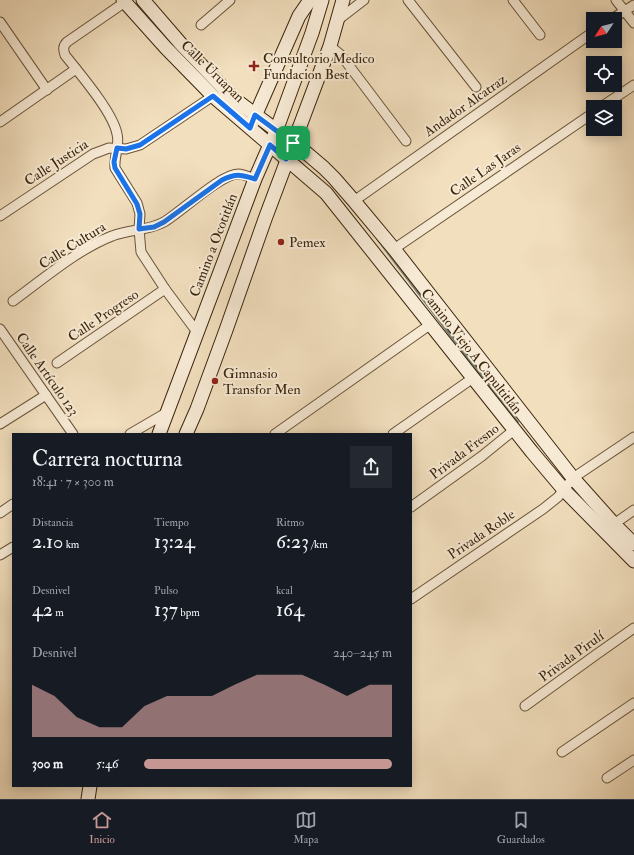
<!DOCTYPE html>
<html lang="es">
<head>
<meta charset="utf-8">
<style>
	:root { --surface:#171b24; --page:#242831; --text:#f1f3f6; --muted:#9ea1a6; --line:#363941; --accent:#c59692 }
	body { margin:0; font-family:"IM FELL Double Pica",serif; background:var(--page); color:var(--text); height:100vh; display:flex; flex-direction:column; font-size:15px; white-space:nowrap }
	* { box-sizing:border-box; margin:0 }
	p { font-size:13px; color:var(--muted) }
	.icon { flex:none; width:22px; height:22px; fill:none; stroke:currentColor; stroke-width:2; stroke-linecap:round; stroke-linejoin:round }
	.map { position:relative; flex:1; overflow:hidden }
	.drawer { position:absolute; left:12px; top:433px; width:400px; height:354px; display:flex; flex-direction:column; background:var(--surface); border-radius:0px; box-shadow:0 2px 10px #0003 }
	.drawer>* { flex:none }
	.needle { width:26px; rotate:234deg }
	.tools { position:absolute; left:586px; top:12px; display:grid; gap:8px }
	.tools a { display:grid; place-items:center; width:36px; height:36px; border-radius:0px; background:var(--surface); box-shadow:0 2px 10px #0003; font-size:20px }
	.pin { position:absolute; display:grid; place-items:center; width:34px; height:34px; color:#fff; margin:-17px; border-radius:8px; box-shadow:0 2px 6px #0006 }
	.round { display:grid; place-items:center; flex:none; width:42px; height:42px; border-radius:0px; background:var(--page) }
	.headline { display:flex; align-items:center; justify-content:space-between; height:68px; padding:0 20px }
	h1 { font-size:22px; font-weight:600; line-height:30px }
	.stats { display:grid; grid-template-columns:repeat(3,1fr); gap:6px; height:68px; padding:4px 20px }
	.stats div { display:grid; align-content:center }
	.stats b { font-size:20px; font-weight:600 }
	.stats small { font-size:11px; font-weight:400 }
	.stats p { font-size:11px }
	.chart { height:112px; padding:8px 20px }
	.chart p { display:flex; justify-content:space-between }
	.chart svg { width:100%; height:72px; margin-top:4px; fill:var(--accent); opacity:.7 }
	ul { padding:0 20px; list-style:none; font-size:13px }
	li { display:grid; grid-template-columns:64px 48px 1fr; align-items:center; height:30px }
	li i { height:10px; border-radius:5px; background:var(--accent) }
	.tab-bar { display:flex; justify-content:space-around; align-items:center; height:56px; border-top:1px solid var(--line); background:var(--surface); font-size:11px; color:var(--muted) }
	.tab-bar a { display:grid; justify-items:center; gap:2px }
	.tab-bar .active { color:var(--accent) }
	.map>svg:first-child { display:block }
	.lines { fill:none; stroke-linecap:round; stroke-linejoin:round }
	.stream { stroke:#777e74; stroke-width:3.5 }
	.minor-casing { stroke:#695438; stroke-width:11 }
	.secondary-casing { stroke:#3b250c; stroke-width:15 }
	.minor { stroke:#f7ead5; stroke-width:9 }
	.secondary { stroke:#f7ead5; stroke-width:13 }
	.route-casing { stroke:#fff; stroke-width:8 }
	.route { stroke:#1a73e8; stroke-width:5 }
	.poi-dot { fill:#8f2418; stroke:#f7ead5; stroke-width:1.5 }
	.labels { text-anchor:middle; stroke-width:4; stroke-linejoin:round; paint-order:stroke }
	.poi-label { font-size:14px; fill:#3b250c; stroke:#f7ead5; text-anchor:start }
	.street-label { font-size:14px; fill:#3b250c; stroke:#f7ead5 }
</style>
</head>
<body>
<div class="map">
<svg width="634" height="799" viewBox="0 0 634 799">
	<rect width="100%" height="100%" fill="#f2dfbe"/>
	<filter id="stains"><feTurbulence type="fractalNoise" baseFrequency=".005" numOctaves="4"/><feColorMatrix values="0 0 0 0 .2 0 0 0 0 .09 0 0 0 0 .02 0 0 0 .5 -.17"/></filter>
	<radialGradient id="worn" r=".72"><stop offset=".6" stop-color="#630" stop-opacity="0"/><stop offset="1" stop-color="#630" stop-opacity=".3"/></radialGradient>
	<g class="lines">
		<!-- stream -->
		<path class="stream" d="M378,239l139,183"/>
		<!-- minor casing -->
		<g class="minor-casing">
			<g id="minor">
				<path d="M408,0l68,87"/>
				<path d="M513,0l27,35"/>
				<path d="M616,0l18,23"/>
				<path d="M125,2l-58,40c-4,4 -4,7 -2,13 14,18 48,57 52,79 3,11 -3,22 -2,34l22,35 3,11 -1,15 2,23 24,37 32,43"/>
				<path d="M612,19l22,-14"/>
				<path d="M338,20l26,-20"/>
				<path d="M0,22l47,68"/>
				<path d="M201,25l29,-25"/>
				<path d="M330,46l11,9 65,86"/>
				<path d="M601,107l33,-22"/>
				<path d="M0,122l76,-53"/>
				<path d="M354,201l239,-169"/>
				<path d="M0,216l93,-62 16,-6 17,1 14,-4 73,-49"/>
				<path d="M394,249l199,-136"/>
				<path d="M13,301c29,-21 65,-52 99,-65 17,-7 36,-5 52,-14 17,-10 57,-48 74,-48 5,0 12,3 17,5"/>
				<path d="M0,329l73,105"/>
				<path d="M57,363l108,-74"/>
				<path d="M0,424l46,-29"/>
				<path d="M130,434l36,-21"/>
				<path d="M275,434l156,-110"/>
				<path d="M393,434l80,-56"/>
				<path d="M411,507l71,-51 32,-26"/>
				<path d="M0,513l13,-9"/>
				<path d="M614,524l20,-14"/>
				<path d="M0,555l13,-8"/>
				<path d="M411,599l132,-90 15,-12 15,-19 61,-41"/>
				<path d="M525,706l72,-52 37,-26"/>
				<path d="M562,752l72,-49"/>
				<path d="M607,778l27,-18"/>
			</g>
		</g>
		<!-- secondary casing -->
		<g class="secondary-casing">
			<g id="secondary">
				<path d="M123,0l43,48 47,48 113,97 206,259 32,38 70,71"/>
				<path d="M143,0l38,44 52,54 71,53 20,17 10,10 20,23 40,48 179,229 41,46 20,20"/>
				<path d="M252,123l47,-107 11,-16"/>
				<path d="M159,434l96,-255 21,-48 36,-98 10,-33"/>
				<path d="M186,434l11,-25 29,-79 39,-111 65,-173 13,-46"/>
				<path d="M88,799l2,-13"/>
			</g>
		</g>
		<!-- minor -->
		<use href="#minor" class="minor"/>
		<!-- secondary -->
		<use href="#secondary" class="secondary"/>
	</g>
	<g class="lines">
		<!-- route casing -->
		<g class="route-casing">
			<path id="route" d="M213,96l37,32 5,-13 38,28 -7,16 -16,-14 -15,34c-14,-4 -18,-6 -33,1l-58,42 -10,5 -15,2 1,-15 -3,-10 -22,-36 -1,-6 3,-14 9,1 14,-4z"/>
		</g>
		<!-- route -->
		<use href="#route" class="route"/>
	</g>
	<!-- markers -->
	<g class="poi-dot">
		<path d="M252 60h4v4h4v4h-4v4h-4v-4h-4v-4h4z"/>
		<circle cx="281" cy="242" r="4"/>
		<circle cx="215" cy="381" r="4"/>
	</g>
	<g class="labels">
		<!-- poi labels -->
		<g class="poi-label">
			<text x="263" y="63">Consultorio Medico<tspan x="263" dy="16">Fundacion Best</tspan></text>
			<text x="289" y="247">Pemex</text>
			<text x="223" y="378">Gimnasio<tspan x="223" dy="16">Transfor Men</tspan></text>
		</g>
		<!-- street labels -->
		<g class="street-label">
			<text transform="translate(213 71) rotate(44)" y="5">Calle Uruapan</text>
			<text transform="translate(465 105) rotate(-35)" y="5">Andador Alcatraz</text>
			<text transform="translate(56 162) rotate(-33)" y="5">Calle Justicia</text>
			<text transform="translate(485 169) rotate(-35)" y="5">Calle Las Jaras</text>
			<text transform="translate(72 245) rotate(-32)" y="5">Calle Cultura</text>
			<text transform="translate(213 245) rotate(-69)" y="5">Camino a Ocotitlán</text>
			<text transform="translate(103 315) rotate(-34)" y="5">Calle Progreso</text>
			<text transform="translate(472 351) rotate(52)" y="5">Camino Viejo A Capultitlán</text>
			<text transform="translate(48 374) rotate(55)" y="5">Calle Artículo 123</text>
			<text transform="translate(464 451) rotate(-37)" y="5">Privada Fresno</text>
			<text transform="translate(481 534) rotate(-34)" y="5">Privada Roble</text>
			<text transform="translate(571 656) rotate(-36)" y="5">Privada Pirulí</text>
		</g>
	</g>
	<rect width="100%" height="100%" filter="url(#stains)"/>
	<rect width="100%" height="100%" fill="url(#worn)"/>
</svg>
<div class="tools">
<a><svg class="needle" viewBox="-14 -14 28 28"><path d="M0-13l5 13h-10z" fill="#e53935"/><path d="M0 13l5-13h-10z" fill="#9ea1a6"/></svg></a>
<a><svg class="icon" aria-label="locate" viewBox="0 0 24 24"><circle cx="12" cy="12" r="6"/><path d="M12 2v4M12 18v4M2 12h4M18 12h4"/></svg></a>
<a><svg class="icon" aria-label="layers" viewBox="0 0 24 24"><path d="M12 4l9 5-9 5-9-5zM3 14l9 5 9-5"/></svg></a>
</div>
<div class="pin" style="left:293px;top:143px;background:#1e9e55"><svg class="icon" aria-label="arrive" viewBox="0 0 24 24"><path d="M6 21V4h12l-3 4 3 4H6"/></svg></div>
<section class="drawer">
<div class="headline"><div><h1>Carrera nocturna</h1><p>18:41 · 7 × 300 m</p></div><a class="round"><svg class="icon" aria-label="share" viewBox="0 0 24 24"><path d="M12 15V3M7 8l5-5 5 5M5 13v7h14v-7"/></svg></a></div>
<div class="stats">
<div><p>Distancia</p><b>2.10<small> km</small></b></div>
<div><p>Tiempo</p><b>13:24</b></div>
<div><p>Ritmo</p><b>6:23<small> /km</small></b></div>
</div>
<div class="stats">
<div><p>Desnivel</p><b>42<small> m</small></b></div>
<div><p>Pulso</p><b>137<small> bpm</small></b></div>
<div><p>kcal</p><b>164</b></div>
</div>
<div class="chart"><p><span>Desnivel</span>240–245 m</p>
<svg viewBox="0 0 160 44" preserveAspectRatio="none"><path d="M0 44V12L10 19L20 32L30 38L40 38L50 25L60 19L70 19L80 19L90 12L100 6L110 6L120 6L130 12L140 19L150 12L160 12V44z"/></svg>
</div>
<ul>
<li><b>300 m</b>5:46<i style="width:100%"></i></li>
</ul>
</section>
</div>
<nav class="tab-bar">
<a class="active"><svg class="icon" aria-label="home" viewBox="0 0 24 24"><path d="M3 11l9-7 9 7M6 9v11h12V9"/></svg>Inicio</a>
<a><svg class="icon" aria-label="map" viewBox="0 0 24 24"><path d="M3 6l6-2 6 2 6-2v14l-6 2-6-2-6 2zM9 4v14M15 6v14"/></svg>Mapa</a>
<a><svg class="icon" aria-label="saved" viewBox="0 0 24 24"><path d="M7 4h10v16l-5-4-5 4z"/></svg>Guardados</a>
</nav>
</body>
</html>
